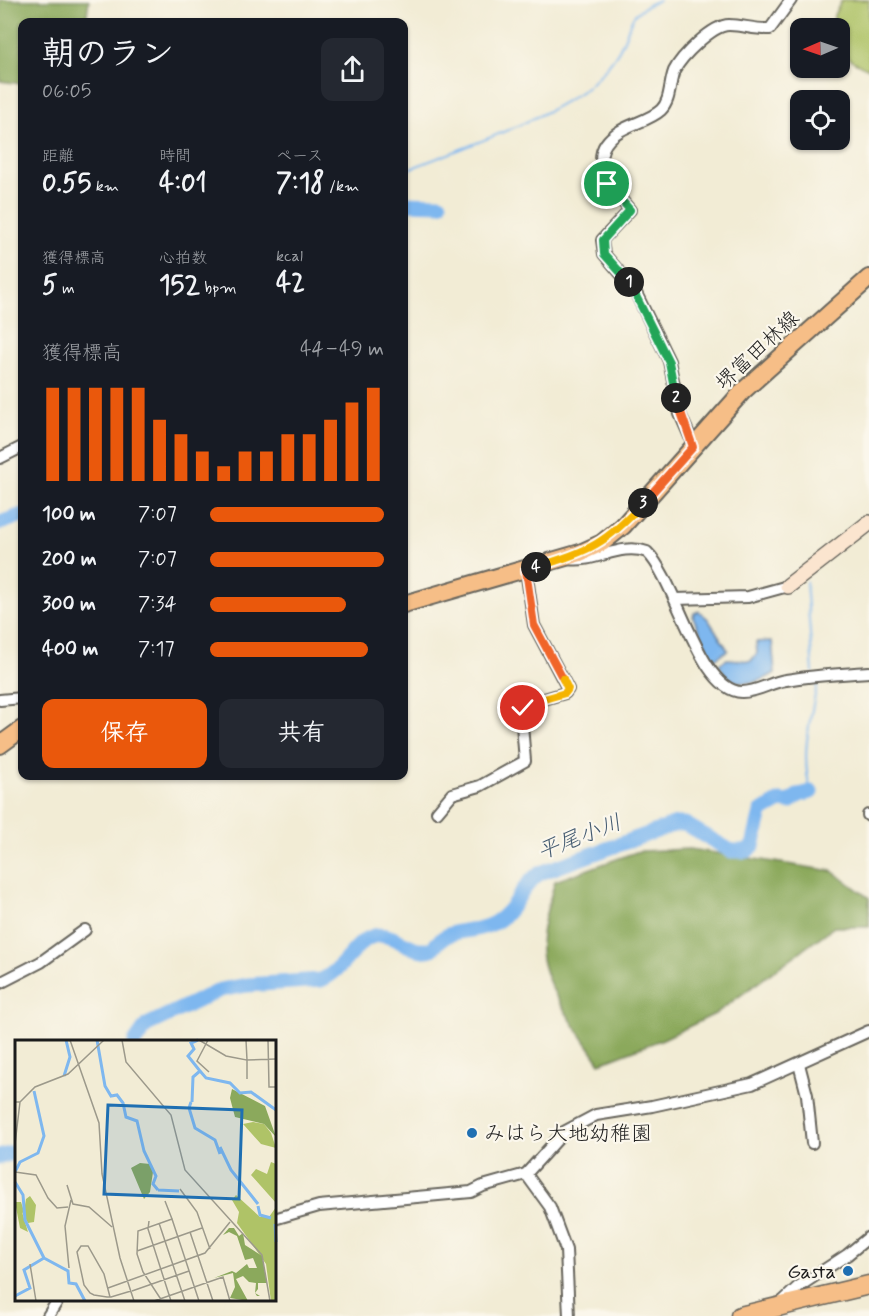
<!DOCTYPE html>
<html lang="ja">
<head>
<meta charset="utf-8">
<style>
	:root { --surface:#171b24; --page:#242831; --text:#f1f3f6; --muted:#9ea1a6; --accent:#ea580c }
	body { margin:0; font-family:Mynerve,"Klee One",sans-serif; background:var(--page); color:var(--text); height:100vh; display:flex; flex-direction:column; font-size:22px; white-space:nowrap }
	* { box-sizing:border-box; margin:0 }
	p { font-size:20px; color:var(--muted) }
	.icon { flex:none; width:33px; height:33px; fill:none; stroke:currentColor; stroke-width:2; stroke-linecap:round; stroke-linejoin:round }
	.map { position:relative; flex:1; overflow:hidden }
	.panel { position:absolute; left:18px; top:18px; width:390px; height:762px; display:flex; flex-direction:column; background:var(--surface); border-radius:12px; box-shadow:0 2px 4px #0004 }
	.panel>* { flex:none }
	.needle { width:39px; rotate:268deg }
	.fabs { position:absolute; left:790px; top:18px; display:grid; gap:12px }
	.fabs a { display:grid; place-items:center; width:60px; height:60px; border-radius:12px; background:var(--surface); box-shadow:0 2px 4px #0004; font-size:30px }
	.pin { position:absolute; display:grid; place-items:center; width:51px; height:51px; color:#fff; margin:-26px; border:3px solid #fff; border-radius:50%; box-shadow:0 2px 6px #0007 }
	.km { position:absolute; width:30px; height:30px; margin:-15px; border-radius:50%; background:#222; color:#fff; font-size:16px; line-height:30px; text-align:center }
	.round { display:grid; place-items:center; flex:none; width:63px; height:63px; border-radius:12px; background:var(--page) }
	.headline { display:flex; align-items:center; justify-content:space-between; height:102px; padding:0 24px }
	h1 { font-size:33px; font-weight:700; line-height:45px }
	.metrics { display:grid; grid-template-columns:repeat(3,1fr); gap:9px; height:102px; padding:6px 24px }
	.metrics div { display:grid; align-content:center }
	.metrics b { font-size:26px; font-weight:700 }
	.metrics small { font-size:16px; font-weight:400 }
	.metrics p { font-size:16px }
	.chart { height:168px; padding:12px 24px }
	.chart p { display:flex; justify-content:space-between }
	.chart svg { width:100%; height:108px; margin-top:6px; stroke:var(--accent); stroke-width:6 }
	.primary-button { display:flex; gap:12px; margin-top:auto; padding:12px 24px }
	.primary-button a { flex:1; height:69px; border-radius:12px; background:var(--accent); color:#fff; font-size:24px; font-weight:700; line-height:69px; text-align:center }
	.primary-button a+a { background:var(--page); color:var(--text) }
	ul { padding:0 24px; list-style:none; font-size:20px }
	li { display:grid; grid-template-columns:96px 72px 1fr; align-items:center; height:45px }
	li i { height:15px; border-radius:8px; background:var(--accent) }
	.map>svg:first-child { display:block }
	.green { fill:#afc367; stroke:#667042; stroke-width:1.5 }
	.forest { fill:#8ba95c; stroke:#54623c; stroke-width:1.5 }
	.water { fill:#7eb7ef; stroke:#4d6a86; stroke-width:1.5 }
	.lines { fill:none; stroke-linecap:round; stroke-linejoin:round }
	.stream { stroke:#7eb7ef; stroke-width:2 }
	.river { stroke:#7eb7ef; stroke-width:15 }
	.street-casing { stroke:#67655d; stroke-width:14 }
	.secondary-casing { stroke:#67655d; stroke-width:18 }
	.primary-casing { stroke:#67655d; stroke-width:20 }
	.highway-casing { stroke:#67655d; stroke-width:21 }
	.street { stroke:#fff; stroke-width:10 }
	.secondary { stroke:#fbe5cf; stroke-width:15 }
	.primary { stroke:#f6be87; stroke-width:16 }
	.highway { stroke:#f6be87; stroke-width:18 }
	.split-1-casing { stroke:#fff; stroke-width:12 }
	.split-2-casing { stroke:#fff; stroke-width:12 }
	.split-3-casing { stroke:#fff; stroke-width:12 }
	.split-4-casing { stroke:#fff; stroke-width:12 }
	.split-5-casing { stroke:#fff; stroke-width:12 }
	.split-6-casing { stroke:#fff; stroke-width:12 }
	.split-1 { stroke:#22a559; stroke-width:8 }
	.split-2 { stroke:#22a559; stroke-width:8 }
	.split-3 { stroke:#f0652b; stroke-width:8 }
	.split-4 { stroke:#f5b400; stroke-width:8 }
	.split-5 { stroke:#f0652b; stroke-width:8 }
	.split-6 { stroke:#f5b400; stroke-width:8 }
	.poi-dot { fill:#1f6fb2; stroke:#fbf7ec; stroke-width:2 }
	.labels { text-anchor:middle; stroke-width:4.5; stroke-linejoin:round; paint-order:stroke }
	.street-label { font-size:21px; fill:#1c1c1c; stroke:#fbf7ec }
	.poi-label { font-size:21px; fill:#1c1c1c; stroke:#fbf7ec; text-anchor:start }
	.water-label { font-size:22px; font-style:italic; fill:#435a70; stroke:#fbf7ec }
	.inset-river { fill:none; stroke:#7eb7ef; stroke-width:3 }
	.inset-road { fill:none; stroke:#9c998b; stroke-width:1.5 }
	.view { fill:#1f6fb2; fill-opacity:0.15; stroke:#1f6fb2; stroke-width:3 }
	.inset-edge { fill:none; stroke:#1c1c1c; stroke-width:3 }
</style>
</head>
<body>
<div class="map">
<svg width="869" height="1316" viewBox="0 0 869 1316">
	<rect width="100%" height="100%" fill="#fbf7ec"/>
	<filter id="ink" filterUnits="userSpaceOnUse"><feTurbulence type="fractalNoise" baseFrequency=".0167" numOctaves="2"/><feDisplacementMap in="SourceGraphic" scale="12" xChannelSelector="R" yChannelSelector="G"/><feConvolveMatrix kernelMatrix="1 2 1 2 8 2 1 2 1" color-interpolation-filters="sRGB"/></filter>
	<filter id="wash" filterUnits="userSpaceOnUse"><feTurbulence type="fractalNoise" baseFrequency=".008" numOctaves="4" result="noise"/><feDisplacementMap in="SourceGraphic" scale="24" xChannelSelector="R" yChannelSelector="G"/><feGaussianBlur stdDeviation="1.35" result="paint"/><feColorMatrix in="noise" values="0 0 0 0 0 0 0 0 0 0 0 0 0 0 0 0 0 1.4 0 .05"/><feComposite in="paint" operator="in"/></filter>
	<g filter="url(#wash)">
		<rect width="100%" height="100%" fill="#f2ecd5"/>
		<!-- green -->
		<path class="green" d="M842,0h27v69c-24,-10 -29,-14 -29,-41h-6v-13z"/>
		<!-- forest -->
		<g class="forest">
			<path d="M0,0h89l-3,22h-64v62l-22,-3z"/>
			<path d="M690,849l142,22 37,27v29h-35l-119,87 -52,25 -63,24c-20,-31 -58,-76 -59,-114 0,-23 8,-46 14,-68l84,-30z"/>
		</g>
		<!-- water -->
		<g class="water">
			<path d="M699,611l9,8 20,31 -15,10 -20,-43 1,-4z"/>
			<path d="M772,641l3,32c-19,12 -45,17 -56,-9l8,-5 24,2 6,-8 -1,-11z"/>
		</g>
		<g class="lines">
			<!-- stream -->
			<g class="stream">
				<path d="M404,171c55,-22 134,-48 182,-83 11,-9 26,-26 33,-38 16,-29 4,-35 40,-50"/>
				<path d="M806,582l7,90"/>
				<path d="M811,792c-11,-36 -1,-71 6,-107l-2,-5"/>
			</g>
			<!-- river -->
			<g class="river">
				<path d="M404,203l36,1"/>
				<path d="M0,523l22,-8"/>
				<path d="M135,1042l12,-17 73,-35 27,-5 74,-5c23,-9 33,-39 53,-44 22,-5 38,20 58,13 18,-25 38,-13 62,-26 21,-11 26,-37 46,-50l136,-49h9l46,27h16l6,-5 8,-34 19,-11 9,1 10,-7 12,-3"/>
				<path d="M0,1157l16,-5"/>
			</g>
		</g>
	</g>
	<g filter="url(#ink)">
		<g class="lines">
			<!-- street casing -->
			<g class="street-casing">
				<g id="street">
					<path d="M694,446l-14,-32 -11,-53 -35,-72 -30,-35 -2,-14 28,-30c-20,-23 -48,-56 -10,-79 13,-8 30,-11 41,-21 10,-10 8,-26 13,-39 7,-14 38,-46 55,-46 14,0 26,5 41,4l21,-29"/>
					<path d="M0,458l22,-11"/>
					<path d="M569,559c27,4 51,-17 78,-7 30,29 52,139 95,140 16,0 29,-10 44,-12 28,-5 56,-6 83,-8"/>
					<path d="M675,599l73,-2 40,-11"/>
					<path d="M0,700l22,-2"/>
					<path d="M437,812l15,-18 28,-8 45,-25 -4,-48 6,-9 38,-11 3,-4 -34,-64 -8,-55"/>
					<path d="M868,815l1,1"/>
					<path d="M0,983l41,-21 44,-32"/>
					<path d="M799,1064l8,31 5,48"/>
					<path d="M526,1174l24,33 16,43 3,66"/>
					<path d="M274,1219l45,-13 152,-14 12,-6 43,-12 38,-42 32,-17 56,-9 100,-22 117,-53"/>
					<path d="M781,1303l17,-16 49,-32 22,-18"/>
					<path d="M48,1316l10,-16"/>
				</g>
			</g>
			<!-- secondary casing -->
			<g class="secondary-casing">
				<path id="secondary" d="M788,586l81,-63"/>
			</g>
			<!-- primary casing -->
			<g class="primary-casing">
				<g id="primary">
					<path d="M404,604l176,-51 22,-10 21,-17 120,-135 126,-113"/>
					<path d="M0,745l22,-16"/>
				</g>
			</g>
			<!-- highway casing -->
			<g class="highway-casing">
				<path id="highway" d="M740,1316l129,-31"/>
			</g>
			<!-- street -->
			<use href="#street" class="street"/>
			<!-- secondary -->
			<use href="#secondary" class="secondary"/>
			<!-- primary -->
			<use href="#primary" class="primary"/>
			<!-- highway -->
			<use href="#highway" class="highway"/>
		</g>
	</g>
	<g class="lines" filter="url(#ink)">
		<!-- split-1 casing -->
		<g class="split-1-casing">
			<path id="split-1" d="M607,184l23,26 -27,30 1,14 25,28"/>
		</g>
		<!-- split-2 casing -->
		<g class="split-2-casing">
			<path id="split-2" d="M629,282l40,80 7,36"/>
		</g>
		<!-- split-3 casing -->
		<g class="split-3-casing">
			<path id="split-3" d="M643,503l50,-56 -17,-49"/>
		</g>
		<!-- split-4 casing -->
		<g class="split-4-casing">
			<path id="split-4" d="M536,567c52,-15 71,-24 107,-64"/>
		</g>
		<!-- split-5 casing -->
		<g class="split-5-casing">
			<path id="split-5" d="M536,567l-10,3 8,55 29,54"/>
		</g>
		<!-- split-6 casing -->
		<g class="split-6-casing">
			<path id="split-6" d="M523,708l4,-4 38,-11 3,-4 -5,-10"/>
		</g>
		<!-- split-1 -->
		<use href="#split-1" class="split-1"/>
		<!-- split-2 -->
		<use href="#split-2" class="split-2"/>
		<!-- split-3 -->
		<use href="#split-3" class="split-3"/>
		<!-- split-4 -->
		<use href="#split-4" class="split-4"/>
		<!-- split-5 -->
		<use href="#split-5" class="split-5"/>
		<!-- split-6 -->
		<use href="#split-6" class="split-6"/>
	</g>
	<!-- markers -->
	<g class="poi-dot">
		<circle cx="472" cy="1133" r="6"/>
		<circle cx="848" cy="1271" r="6"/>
	</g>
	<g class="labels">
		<!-- street labels -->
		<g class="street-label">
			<text transform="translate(757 350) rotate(-43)" y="7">堺富田林線</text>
		</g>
		<!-- poi labels -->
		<g class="poi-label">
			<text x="484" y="1140">みはら大地幼稚園</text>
			<text x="836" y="1278" text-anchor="end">Gasta</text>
		</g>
		<!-- water labels -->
		<g class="water-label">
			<text transform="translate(579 836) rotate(-21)" y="8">平尾小川</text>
		</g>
	</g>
	<!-- overview -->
	<g transform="translate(15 1040)">
		<rect width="261" height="261" fill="#f2ecd5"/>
		<path d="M238,82l11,2 7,9 5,15 -15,-4 -18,-20zM256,122l5,2v39l-25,-28 5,-6 11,5zM221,155l24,22h9l7,-10v94h-5l-5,-37 -29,-41 2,-11 -7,-12zM15,156l6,9 -2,17 -6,1 -6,-11 6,20 -8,-4 -5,-26h6l3,9 2,-12z" fill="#afc367"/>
		<path d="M217,49l33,17 11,31 -12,-13 -29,-7 -5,-19zM125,123l10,1 3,8 -3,20 -6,7 -13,-31zM214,188h5l5,8 4,-3 2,12 17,11 5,27h-9v6l-3,4 5,3h-3l-2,-3 1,-10 -7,-1 -6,-6 -7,3 12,22 -18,-3 5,-11 -2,-14 -19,5 18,-7 4,2 11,-9 2,4h8l-4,-10 -8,2 -8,-24 -8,-4 -6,3z" fill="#8ba95c"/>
		<path class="inset-river" d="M82,0l8,46 6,10 6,-1 6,8 3,14 11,4 7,30 12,25 -3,8 5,6M185,31l6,7 24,5 10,10 11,-1 25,18M49,36l6,-19 -4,-17M176,62l-2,6 6,20 20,12 5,14M177,62l1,-25 7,-6 -12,-15 6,-7 -3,-6 7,-3M205,107l11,23 27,34M0,132l5,-10 18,-9 6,-17 -10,-45M0,142l8,13 2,25 19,38 -20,12 6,18 -15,8M143,150l21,1M243,166l2,9 11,3M260,184l1,18M29,218l24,13 1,12 7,1 9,17"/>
		<path class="inset-road" d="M55,0l29,83 3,51 18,84 14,43M107,0l4,22 45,53 14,55 77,85 8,46M184,0l27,16 21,4v19M193,0l-11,21 12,11M231,0l1,20 29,-1M253,0l1,47h7M0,62h5l15,-15 33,-13 36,-34M0,104l5,-42M0,132l21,3 12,23 9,10 11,-1M52,145l6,19 16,3 23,20M165,149l17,23 13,37M150,161l7,18M134,181l-1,8 23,72M144,183l26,78M175,192l23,69M122,211l65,-23M15,224l6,37M54,228l-4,-42 6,-26M93,248l97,-35 25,-31M117,251l57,-20M95,257l-6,-23 -16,-28h-7l-4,6 7,33 6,8 4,2 13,2h4l20,-6M139,261l69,-24 7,24M147,261l-19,-29 -6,-18 1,-23 34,-12 27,82"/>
		<path class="view" d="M93,65l134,5 -3,89 -135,-5z"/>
		<rect width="261" height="261" class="inset-edge"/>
	</g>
</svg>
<div class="fabs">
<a><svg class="needle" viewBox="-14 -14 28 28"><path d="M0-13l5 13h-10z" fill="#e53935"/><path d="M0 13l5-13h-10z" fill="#9ea1a6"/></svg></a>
<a><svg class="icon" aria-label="locate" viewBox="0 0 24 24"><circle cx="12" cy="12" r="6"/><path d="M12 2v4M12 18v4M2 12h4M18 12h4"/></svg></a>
</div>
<div class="pin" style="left:607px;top:184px;background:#1e9e55"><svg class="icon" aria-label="arrive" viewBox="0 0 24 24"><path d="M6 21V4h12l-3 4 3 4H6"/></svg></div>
<div class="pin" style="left:523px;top:708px;background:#d93025"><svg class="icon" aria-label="check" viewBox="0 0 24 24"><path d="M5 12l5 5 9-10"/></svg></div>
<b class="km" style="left:629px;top:282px">1</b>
<b class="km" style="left:676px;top:398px">2</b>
<b class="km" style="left:643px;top:503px">3</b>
<b class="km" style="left:536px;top:567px">4</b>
<section class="panel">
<div class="headline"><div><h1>朝のラン</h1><p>06:05</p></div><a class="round"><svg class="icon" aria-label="share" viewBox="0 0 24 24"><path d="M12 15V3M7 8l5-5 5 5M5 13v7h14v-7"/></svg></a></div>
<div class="metrics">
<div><p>距離</p><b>0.55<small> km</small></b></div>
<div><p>時間</p><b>4:01</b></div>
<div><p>ペース</p><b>7:18<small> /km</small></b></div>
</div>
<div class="metrics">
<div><p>獲得標高</p><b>5<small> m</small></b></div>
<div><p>心拍数</p><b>152<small> bpm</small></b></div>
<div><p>kcal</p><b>42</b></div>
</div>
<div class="chart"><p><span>獲得標高</span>44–49 m</p>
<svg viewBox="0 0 160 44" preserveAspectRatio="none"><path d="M5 44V6M15 44V6M25 44V6M35 44V6M45 44V6M55 44V19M65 44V25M75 44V32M85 44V38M95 44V32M105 44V32M115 44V25M125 44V25M135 44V19M145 44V12M155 44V6"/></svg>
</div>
<ul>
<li><b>100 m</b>7:07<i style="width:100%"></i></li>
<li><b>200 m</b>7:07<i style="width:100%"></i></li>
<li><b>300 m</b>7:34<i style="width:78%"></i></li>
<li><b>400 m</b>7:17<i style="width:91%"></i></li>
</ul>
<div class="primary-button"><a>保存</a><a>共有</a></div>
</section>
</div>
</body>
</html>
